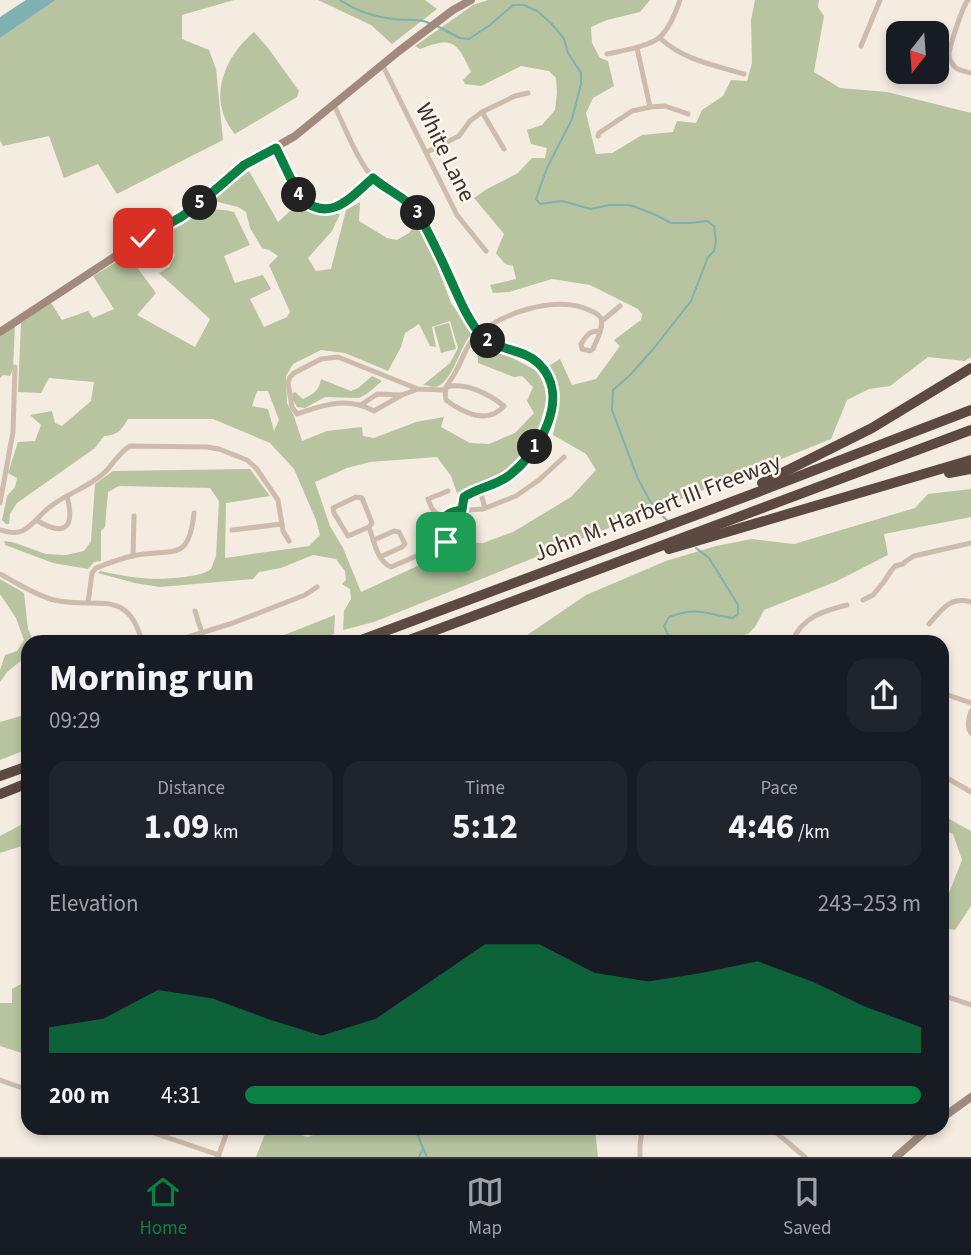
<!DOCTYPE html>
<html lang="en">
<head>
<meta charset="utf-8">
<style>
	:root { --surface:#171b24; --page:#20242c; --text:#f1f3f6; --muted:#9ea1a6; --line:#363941; --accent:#0b8043 }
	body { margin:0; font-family:"Source Sans 3",sans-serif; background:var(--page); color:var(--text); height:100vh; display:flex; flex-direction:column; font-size:26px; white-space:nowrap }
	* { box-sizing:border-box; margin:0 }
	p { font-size:23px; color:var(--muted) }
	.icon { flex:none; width:38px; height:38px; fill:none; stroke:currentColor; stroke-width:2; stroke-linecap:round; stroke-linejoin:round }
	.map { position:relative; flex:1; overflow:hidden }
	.sheet { position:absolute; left:21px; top:635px; width:928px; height:500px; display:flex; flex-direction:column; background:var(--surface); border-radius:21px; box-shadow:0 4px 10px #0003 }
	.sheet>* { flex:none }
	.needle { width:46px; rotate:197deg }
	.controls { position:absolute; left:886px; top:21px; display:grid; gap:14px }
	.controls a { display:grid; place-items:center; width:63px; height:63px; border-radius:14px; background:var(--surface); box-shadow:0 4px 10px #0003; font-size:35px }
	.pin { position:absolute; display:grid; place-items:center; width:60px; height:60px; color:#fff; margin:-30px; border-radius:14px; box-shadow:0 4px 10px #0006 }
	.km { position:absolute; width:35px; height:35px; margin:-18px; border-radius:50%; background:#222; color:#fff; font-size:19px; line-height:35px; text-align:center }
	.round { display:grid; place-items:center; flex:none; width:74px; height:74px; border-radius:21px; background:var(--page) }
	.head { display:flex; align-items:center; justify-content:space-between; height:119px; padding:0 28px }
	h1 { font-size:38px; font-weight:700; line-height:52px }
	.metrics { display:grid; grid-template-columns:repeat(3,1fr); gap:10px; height:119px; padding:7px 28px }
	.metrics div { display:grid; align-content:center; border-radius:18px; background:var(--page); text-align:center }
	.metrics b { font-size:35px; font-weight:700 }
	.metrics small { font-size:19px; font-weight:400 }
	.metrics p { font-size:19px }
	.chart { height:196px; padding:14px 28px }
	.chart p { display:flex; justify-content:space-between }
	.chart svg { width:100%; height:126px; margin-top:7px; fill:var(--accent); opacity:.7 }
	ul { padding:0 28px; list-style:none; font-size:23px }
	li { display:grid; grid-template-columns:112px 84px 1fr; align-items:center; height:52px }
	li i { height:18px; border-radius:9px; background:var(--accent) }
	.tab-bar { display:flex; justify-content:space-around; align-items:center; height:98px; border-top:2px solid var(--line); background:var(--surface); font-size:19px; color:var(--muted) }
	.tab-bar a { display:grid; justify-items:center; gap:4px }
	.tab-bar .current { color:var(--accent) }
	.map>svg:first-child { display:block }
	.green { fill:#b8c4a0; fill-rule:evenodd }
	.water { fill:#7fb0b2 }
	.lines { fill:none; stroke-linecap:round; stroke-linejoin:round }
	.stream { stroke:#7fb0b2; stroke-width:2 }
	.street { stroke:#cdbbac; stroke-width:5 }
	.secondary { stroke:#a18a7d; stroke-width:8 }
	.highway { stroke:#5c4a42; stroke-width:10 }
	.route-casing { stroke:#fff; stroke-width:14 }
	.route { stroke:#0b8043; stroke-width:9 }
	.labels { text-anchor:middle; stroke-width:5; stroke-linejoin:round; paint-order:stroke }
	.street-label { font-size:23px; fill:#3b302b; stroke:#fbf5ee }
</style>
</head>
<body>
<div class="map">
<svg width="971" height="1157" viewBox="0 0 971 1157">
	<rect width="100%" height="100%" fill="#f4ebe1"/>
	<!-- green -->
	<g class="green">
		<path d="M56,0h178l-52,15v24l27,11 7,19 7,71 -106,54 -19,-30 -34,14 -15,-42 -46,10 -3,-6v-102z"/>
		<path d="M318,0h107l12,9 -45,35 -21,-19z"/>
		<path d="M488,0h162l-10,12 -33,8 -16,7 1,16 8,15 8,3 6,25 -21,12 -7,15 10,41 16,-1 30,-18 31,-3 4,-11 19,2 6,-13 21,-14 8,-16 16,1 5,-18 -1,-43 4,-20h64l-1,7 6,9 -10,56 26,16 47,4 84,21v244l-6,4 -37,-4 -38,29 -21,3 -22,11 -16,39 -457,183 -31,8 1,-19 7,-12 -1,-10 -8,-5 4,-4 -1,-9 -9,-12 -23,-4 -32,13 -22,4 -6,7 -93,8 -25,-4 -37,-10 2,-2c32,7 52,10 85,6 10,-2 17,-2 26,-8l5,-13 3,-55 -9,-13 -91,-2 -11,6 -3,35 -4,4v30l-7,1 -6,7 -35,-6 -48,-18 -1,-4 8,1 34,12 20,1 18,-4 7,-10 4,-57 18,-13 137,-2 20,27 -44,7 -1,55 84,-12 11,-11 -4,-15 -22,-51 -24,-26 -57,-24h-85c-7,11 -9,16 -24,17l-9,12 -78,55 -7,11 -1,10h-3l-4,-4 5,-24 8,-9 2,-9 -9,-5 10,-31 17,-1 6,-16 -11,-10 22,-4 3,12 7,3 29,-25 3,-19 -45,-4 -8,15 -23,-1 3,-69 30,-20 11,17 26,-9 5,7 21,-9 -21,-33 35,-21 28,38 -19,22 58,32 15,-28 -51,-46 10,-6 6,-12 -12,-21c27,-17 37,-30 71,-22l16,33 -26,11 11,27 28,-8 8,14 -21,10 14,28 23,-10 3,-5 -21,-47 9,-9 -9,-6 -7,-2 -12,-20 -4,-16 -8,-5 -24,-6 7,-9 28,-21 29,51 20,-18 15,9 27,1 -8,17 -24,27 8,13 15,-2 15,-59 14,-8 -1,19 28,17 10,2 12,-7 8,-11 13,24 21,57 21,30c-13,14 -20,53 -38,54 -3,0 -7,-2 -11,-2l27,-22 8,-15 -8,-27 -18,6 4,20 -6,-1 -11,-22 -14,9 -4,14 -13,24 -43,-18 -24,-3 -28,14 -7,12 1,27 7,13 8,25 25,-10 35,-4 1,9 11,2 42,-16 28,-5 -3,10 29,16 19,1 26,-11 19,-20 -7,-12 6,-14 -11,-11 -8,1 -36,-14 -1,-14 5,-7 55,29 9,17v14l-9,33 -14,21 -17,17 -22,13 -27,7 -6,-17 -14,-19 -67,5 -23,6 -32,14 15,44 13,22 18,44 65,-30 12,1 17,-8 9,-13 19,1 30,-11 58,-35 25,-27 -10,-16 -33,-19c6,-30 10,-40 -3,-70l10,-6 12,26 24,-6 24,-33 -6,-6 27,-20 1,-6 -4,-5 -48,-24 -38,-6 -43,13 -16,1 -3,-8 26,-6 -3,-13 -8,-2 -9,-11 8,-19 -30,-36 13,-9 31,-16 14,-15h13l2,-10 -16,-4 -4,-14 15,-5 13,-15 2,-17 -1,-15 -7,-7 -28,-5 -40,20 -16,-2 -2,-4 8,-8c-14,-30 -18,-36 -51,-23l-5,-3 58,-41zM257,391h11l11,29 -5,11 -6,-22 -16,-3z"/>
		<path d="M254,32l14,16 31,43 -2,6 -62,37c-29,-34 -11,-77 19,-102z"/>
		<path d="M449,323l7,26 -15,4 -7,-26z"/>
		<path d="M15,325l-2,44 -3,7 -7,-1 -3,3v-42z"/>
		<path d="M372,376l10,5 -14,12 -9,5 -34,-1 -20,11 -8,-1 -4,-7 -1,-7 3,-1 8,7c10,-5 16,-8 18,-20l30,12 7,-3z"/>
		<path d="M971,489v28l-87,17 4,21 -53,27 -71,28 -9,17 -7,7 -11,2 -3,6h-217l69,-47 80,-34 50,-15 36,-7 42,5 121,-36 13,-14z"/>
		<path d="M0,579l24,14 4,36 6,13h-6v13l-21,17 -7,10v-12l5,-15 12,-4 7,-11 -8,-22 -16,-24z"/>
		<path d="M335,615l-1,19 -22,8h-46z"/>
		<path d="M28,714v35l-28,11v-38z"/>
		<path d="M942,815l29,16v75l-16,24 -13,-2v-17l20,-51 -9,-26 -11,-5z"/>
		<path d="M28,821v23l-28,9v-17z"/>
		<path d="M28,980v75l-28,-9v-43h12v-14z"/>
		<path d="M267,1129h13l28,8 21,-8h266l3,28h-342z"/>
	</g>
	<!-- water -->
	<path class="water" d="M26,0h30l-56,38v-21z"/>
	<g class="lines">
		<!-- stream -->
		<g class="stream">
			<path d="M340,0c16,11 35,17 54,19 12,2 23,-1 35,4"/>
			<path d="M437,26l23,12 9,1 21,-14 23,-20h11l13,6 14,12 13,16 4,14 13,20v11l-9,35 -25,49 -11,31 4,5 22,-3 29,8 18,-4h21l24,9 17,9h19l17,-2 7,5 2,15 -2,10 -6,6 -17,44 -37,47 -24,27 -17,15 -1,20 26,69 11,20 9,13 11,10"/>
			<path d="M671,642l-7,-16 5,-9c28,-11 37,-3 64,1l5,-4v-9l-29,-47 -13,-10"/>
			<path d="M415,1129l12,28"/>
			<path d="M419,1157l4,-9"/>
		</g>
		<!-- street -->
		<g class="street">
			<path d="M968,0c-6,7 -17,43 -19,53 0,4 0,7 3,10 3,7 12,8 19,10"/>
			<path d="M660,38c23,22 54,27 84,36"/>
			<path d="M861,46l19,-46"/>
			<path d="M637,48l13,59"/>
			<path d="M607,54c14,-3 45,-8 54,-18 9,-9 15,-24 19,-36"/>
			<path d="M382,64l75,151 29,36"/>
			<path d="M334,105c11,22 24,58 41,75 13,12 32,16 42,31 5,8 9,16 13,24 15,32 27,66 48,95 13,19 37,17 55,29 44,28 6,96 -26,118 -13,9 -30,11 -43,20l-2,13"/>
			<path d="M482,112l22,37"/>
			<path d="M598,136l1,-3 33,-22 18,-4 15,-1 23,8"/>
			<path d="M276,148l24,50c30,26 51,0 73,-20"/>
			<path d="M427,152l32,-16 11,-15 12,-9 33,-16 13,-3"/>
			<path d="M602,321l18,-15"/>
			<path d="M446,387c20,-5 43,7 58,19 -16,19 -41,7 -58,-6 -3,-14 4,-17 10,-29 6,-10 10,-25 18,-33 26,-25 80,-43 115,-28 4,2 11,4 12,9 3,9 -5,22 -8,30l-3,2 -8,-2 -1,-5c6,-9 8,-13 19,-13"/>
			<path d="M418,389l-80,-32 -17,2 -27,14 -4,4 -2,6 4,24 5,7c27,-9 50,-18 77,-3l28,-16 16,-6 27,1"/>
			<path d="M361,405l16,-11 25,1"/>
			<path d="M480,490l5,18"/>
			<path d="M448,491l-20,8c4,11 5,13 16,19l10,-7 29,-2 33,-13 23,-16 25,-23"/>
			<path d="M0,503l13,-71 2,-65"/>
			<path d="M36,520c30,18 39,7 31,-24"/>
			<path d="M369,527l3,-4 -10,-25 -6,-1 -23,11 1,5 14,23 21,-9c5,14 8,34 22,40l53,-23c4,-9 -5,-13 0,-26"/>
			<path d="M0,530c7,2 14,4 22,1 11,-5 19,-18 29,-25 17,-13 41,-20 56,-36 8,-9 13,-18 23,-24l77,1 12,2 28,11 9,8 22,32 5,31 6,10"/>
			<path d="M232,530l50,-6"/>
			<path d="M374,540l20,-9 5,1 6,12 -3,3 -22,10"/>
			<path d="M133,556l1,-40"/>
			<path d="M0,574c17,9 35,21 54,26 41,10 74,-14 88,42"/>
			<path d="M863,600l10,-5 10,-12 8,-12 4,-5 8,-2 3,-3 8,-5 57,-13"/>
			<path d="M88,603l4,-30 4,-5c13,-5 28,-11 42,-13 37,-6 51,6 56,-42"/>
			<path d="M195,611l7,22"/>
			<path d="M929,624c13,-14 20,-28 42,-22"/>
			<path d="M172,642l61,-19 72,-28 12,-8"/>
			<path d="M780,642l6,-2 6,2c10,-25 31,-31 55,-37"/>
			<path d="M27,693l1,-4"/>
			<path d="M942,693l29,10"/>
			<path d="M971,711c-2,8 -5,15 0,22"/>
			<path d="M942,775l29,17"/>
			<path d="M942,995l29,10"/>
			<path d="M0,1080l28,10"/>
			<path d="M142,1129l77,26"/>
			<path d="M299,1129h7"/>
			<path d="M772,1129l33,28"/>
			<path d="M907,1129l10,8"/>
			<path d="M218,1157l10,-28"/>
			<path d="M640,1157v-11l2,-17"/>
		</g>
		<!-- secondary -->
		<g class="secondary">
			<path d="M0,332l143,-94 38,-21 18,-13 45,-39 51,-29 104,-85 54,-41 18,-10"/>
			<path d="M942,1118l29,-21"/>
			<path d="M896,1157l32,-28"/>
		</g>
		<!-- highway -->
		<g class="highway">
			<path d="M949,473l22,-4"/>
			<path d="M762,483l110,-55 99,-60"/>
			<path d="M669,549l302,-89"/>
			<path d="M356,642l402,-150 213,-82"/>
			<path d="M404,642l567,-212"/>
			<path d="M0,776l28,-10"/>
			<path d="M0,794l28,-11"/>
		</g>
	</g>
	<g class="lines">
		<!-- route casing -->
		<g class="route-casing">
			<path id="route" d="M143,238l38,-21 18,-13 45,-39 32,-17 24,50c30,26 50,0 73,-20 15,13 32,19 45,34 10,21 21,41 30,62 10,21 18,44 33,61 15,16 41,13 57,28 35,33 1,91 -31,114 -13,9 -30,11 -43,20l-2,13c-24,3 -20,14 -16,32"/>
		</g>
		<!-- route -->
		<use href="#route" class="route"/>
	</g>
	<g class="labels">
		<!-- street labels -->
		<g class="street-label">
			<text transform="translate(446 152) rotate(64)" y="8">White Lane</text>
			<text transform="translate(657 507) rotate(-21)" y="8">John M. Harbert III Freeway</text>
		</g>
	</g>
</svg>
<div class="controls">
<a><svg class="needle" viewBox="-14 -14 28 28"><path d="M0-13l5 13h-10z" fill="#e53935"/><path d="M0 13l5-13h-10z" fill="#9ea1a6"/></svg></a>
</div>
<div class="pin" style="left:446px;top:542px;background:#1e9e55"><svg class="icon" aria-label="arrive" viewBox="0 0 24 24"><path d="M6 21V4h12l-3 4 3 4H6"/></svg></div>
<div class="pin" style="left:143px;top:238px;background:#d93025"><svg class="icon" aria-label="check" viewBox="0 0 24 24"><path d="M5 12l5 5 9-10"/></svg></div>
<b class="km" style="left:535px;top:447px">1</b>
<b class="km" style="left:488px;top:341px">2</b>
<b class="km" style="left:418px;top:213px">3</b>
<b class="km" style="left:299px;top:195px">4</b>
<b class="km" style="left:200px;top:203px">5</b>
<section class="sheet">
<div class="head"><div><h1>Morning run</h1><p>09:29</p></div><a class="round"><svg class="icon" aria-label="share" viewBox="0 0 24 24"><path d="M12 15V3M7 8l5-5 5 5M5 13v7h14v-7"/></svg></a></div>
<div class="metrics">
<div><p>Distance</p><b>1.09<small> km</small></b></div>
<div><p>Time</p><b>5:12</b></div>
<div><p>Pace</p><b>4:46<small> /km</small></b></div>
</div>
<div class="chart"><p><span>Elevation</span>243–253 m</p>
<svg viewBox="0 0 160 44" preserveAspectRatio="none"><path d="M0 44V35L10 32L20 22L30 25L40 32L50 38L60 32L70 19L80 6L90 6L100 16L110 19L120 16L130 12L140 19L150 28L160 35V44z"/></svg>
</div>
<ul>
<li><b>200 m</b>4:31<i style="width:100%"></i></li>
</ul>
</section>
</div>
<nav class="tab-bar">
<a class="current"><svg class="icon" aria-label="home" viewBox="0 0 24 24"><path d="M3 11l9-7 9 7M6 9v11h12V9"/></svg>Home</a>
<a><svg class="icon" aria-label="map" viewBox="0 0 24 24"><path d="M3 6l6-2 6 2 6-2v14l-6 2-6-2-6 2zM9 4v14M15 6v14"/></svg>Map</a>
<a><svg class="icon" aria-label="saved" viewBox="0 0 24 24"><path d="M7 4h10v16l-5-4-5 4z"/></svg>Saved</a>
</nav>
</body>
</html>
